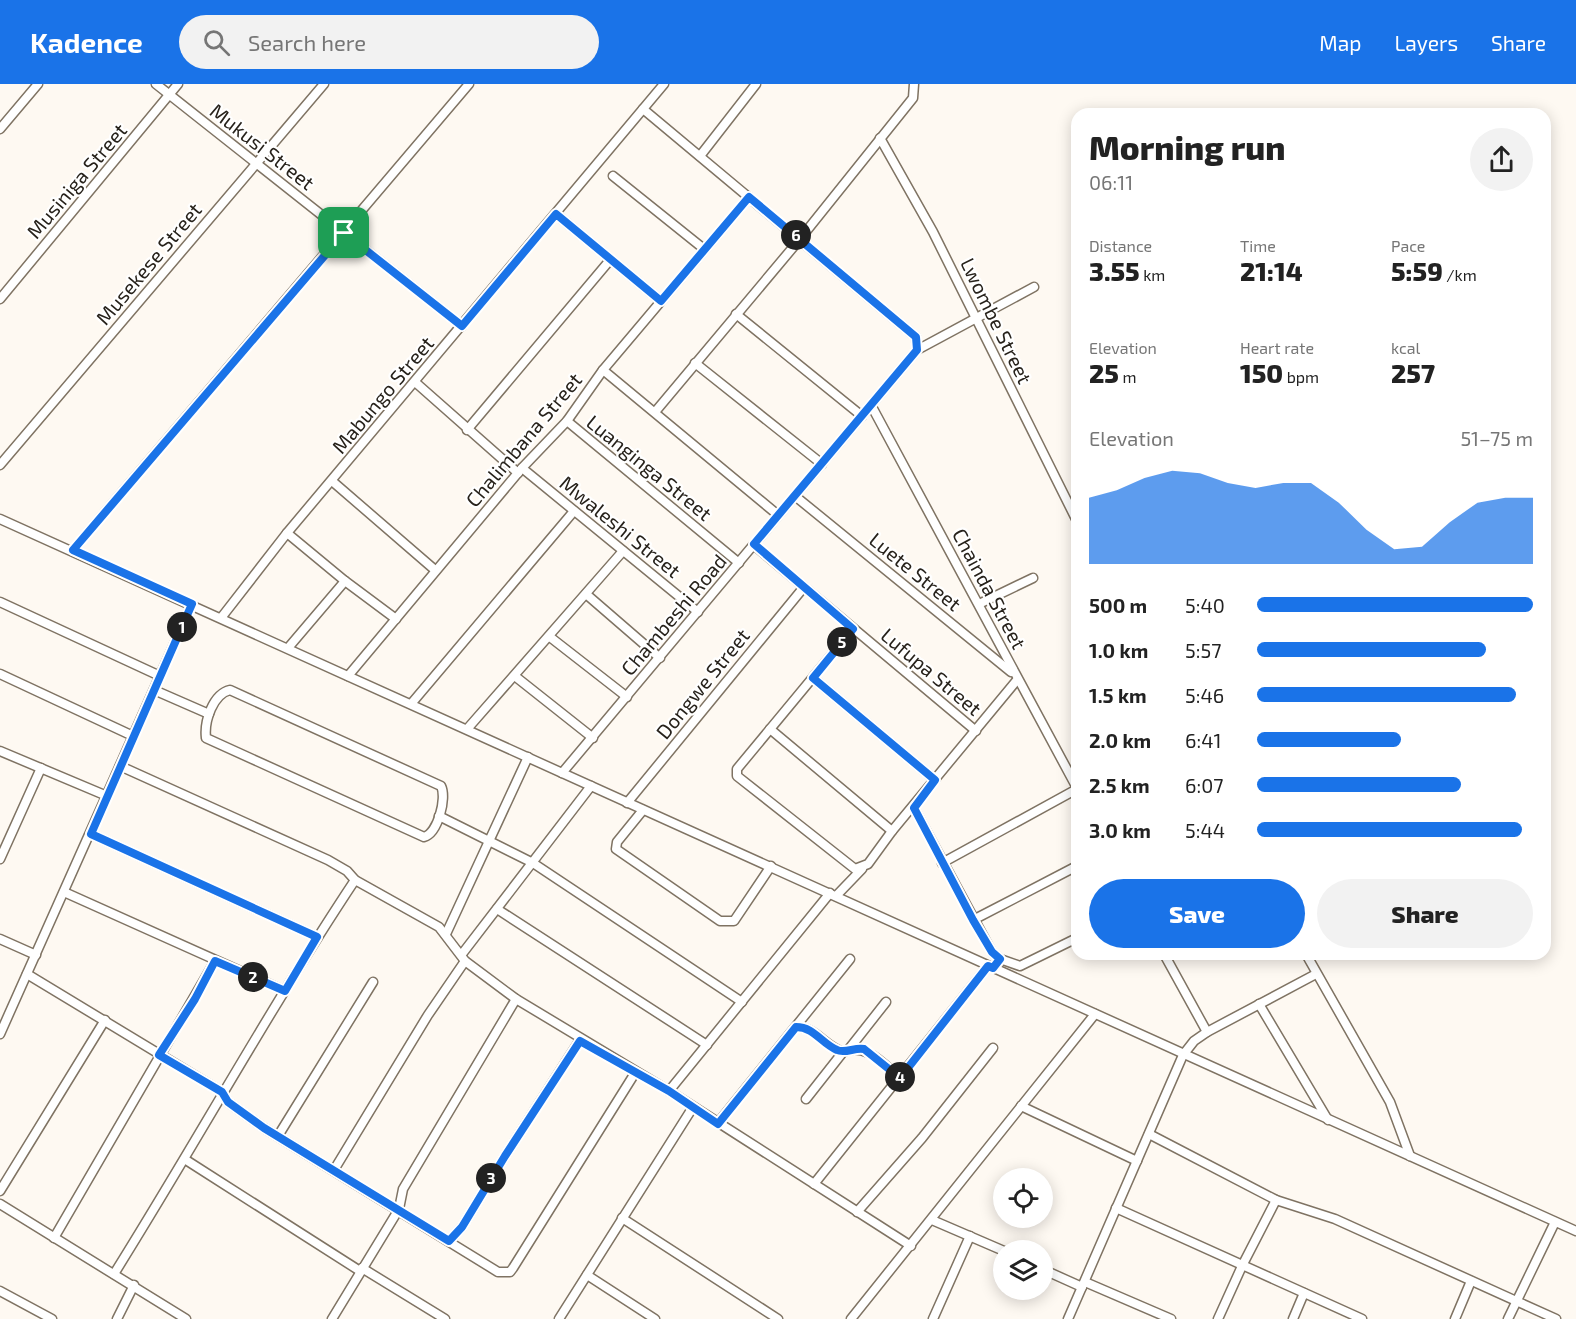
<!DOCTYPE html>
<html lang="en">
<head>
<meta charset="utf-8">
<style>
	:root { --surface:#fff; --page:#f2f2f2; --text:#222; --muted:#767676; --accent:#1a73e8 }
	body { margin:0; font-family:"Exo 2",sans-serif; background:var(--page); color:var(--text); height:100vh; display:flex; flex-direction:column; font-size:22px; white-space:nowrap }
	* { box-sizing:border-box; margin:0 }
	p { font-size:20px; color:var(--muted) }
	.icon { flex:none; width:33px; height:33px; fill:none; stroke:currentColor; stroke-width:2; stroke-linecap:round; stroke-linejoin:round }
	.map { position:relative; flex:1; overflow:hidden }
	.details { position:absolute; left:1071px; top:24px; width:480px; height:852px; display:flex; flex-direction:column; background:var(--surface); border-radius:18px; box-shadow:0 3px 15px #0003 }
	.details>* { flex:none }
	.fabs { position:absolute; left:993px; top:1084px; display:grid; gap:12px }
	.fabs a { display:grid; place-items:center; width:60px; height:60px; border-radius:50%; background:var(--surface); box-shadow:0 3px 15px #0003; font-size:30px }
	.pin { position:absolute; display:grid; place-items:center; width:51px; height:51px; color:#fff; margin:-26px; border-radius:12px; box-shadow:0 3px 9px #0006 }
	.km { position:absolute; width:30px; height:30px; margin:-15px; border-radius:50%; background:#222; color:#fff; font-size:16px; line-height:30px; text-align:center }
	.round { display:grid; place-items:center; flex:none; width:63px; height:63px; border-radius:32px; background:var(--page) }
	.summary { display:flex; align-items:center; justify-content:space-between; height:102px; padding:0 18px }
	h1 { font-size:33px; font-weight:800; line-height:45px }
	.figures { display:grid; grid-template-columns:repeat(3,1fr); gap:9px; height:102px; padding:6px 18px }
	.figures div { display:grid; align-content:center }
	.figures b { font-size:26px; font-weight:800 }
	.figures small { font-size:16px; font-weight:400 }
	.figures p { font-size:16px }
	.chart { height:168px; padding:12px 18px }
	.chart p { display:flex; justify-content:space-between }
	.chart svg { width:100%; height:108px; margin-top:6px; fill:var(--accent); opacity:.7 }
	.cta { display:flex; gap:12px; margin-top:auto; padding:12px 18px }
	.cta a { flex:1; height:69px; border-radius:36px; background:var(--accent); color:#fff; font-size:24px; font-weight:800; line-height:69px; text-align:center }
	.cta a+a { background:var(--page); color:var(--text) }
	ul { padding:0 18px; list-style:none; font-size:20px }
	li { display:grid; grid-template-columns:96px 72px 1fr; align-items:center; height:45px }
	li i { height:15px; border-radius:8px; background:var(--accent) }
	header { display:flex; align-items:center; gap:36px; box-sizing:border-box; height:84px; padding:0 30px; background:var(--accent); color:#fff }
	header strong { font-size:28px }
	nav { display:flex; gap:33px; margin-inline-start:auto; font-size:21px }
	.search { width:420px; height:54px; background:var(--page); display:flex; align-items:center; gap:15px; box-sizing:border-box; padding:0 21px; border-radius:33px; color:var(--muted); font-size:22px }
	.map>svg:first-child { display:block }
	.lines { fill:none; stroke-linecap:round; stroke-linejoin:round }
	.street-casing { stroke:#7f7363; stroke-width:11 }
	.street { stroke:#fff; stroke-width:8 }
	.route-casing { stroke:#fff; stroke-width:12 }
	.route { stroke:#1a73e8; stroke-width:8 }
	.labels { text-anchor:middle; stroke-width:4.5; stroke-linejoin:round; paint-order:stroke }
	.street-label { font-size:20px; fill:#27221b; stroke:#fff }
</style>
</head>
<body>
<header>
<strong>Kadence</strong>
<div class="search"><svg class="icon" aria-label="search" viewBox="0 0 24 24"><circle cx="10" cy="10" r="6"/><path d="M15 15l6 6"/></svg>Search here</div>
<nav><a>Map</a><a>Layers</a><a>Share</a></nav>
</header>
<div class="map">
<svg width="1576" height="1235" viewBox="0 0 1576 1235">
	<rect width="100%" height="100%" fill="#fef9f2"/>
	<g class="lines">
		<!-- street casing -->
		<g class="street-casing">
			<g id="street">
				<path d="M156,0l306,242"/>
				<path d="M0,45l38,-45"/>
				<path d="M880,54l53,94 144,289"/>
				<path d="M700,72l56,-72"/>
				<path d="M613,92l91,73"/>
				<path d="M556,130l105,87"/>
				<path d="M0,215l178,-215"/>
				<path d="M736,230l126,102"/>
				<path d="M917,266l117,-63"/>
				<path d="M695,279l127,101"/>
				<path d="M603,286l175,145"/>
				<path d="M415,298l103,91"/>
				<path d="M871,321l206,383"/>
				<path d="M655,328l145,-173 113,-141 1,-14"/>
				<path d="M567,337l172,142"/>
				<path d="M467,346l143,-170"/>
				<path d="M0,381l324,-381"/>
				<path d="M522,384l176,144"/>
				<path d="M332,397l103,89"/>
				<path d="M795,412l216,176"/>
				<path d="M0,435l1576,712"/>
				<path d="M287,449l58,48 -57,67"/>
				<path d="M754,461l222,186"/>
				<path d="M73,466l396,-466"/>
				<path d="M345,497l51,38"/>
				<path d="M586,510l74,64"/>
				<path d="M0,518l160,74"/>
				<path d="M979,520l54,-26"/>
				<path d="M221,534l66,-85 377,-449"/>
				<path d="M853,545l-116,140v7l118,93 13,-5 24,-33 125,-151"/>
				<path d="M550,553l77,60"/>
				<path d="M0,590l133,62"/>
				<path d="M348,592l174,-208 45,-47 36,-51 146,-173"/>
				<path d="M516,593l77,61"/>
				<path d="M813,594l122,102"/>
				<path d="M154,606l55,24"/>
				<path d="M230,606l211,96c6,12 -3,47 -17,51l-218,-99c-2,-17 7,-44 24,-48z"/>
				<path d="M411,620l163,-193"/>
				<path d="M468,644l155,-177"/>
				<path d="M770,645l122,102"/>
				<path d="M0,667l107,45"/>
				<path d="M120,682l208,94 19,11 8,9 84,47 26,34 51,38 153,92 242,155"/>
				<path d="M562,689l355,-423 -1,-13 -273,-228"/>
				<path d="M627,719l177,-216"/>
				<path d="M914,724l78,144 8,7 20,7 57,-28"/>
				<path d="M643,726l-26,32 -1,7 104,72h14l37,-55"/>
				<path d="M439,732l94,47 209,139"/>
				<path d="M91,750l226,103"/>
				<path d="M0,775l41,-91"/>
				<path d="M942,779l135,-74"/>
				<path d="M64,808l221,99"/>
				<path d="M836,812l26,-27"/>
				<path d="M497,825l210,136"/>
				<path d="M973,836l104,-54"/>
				<path d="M446,850l82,-177"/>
				<path d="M0,855l36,16"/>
				<path d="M462,870l129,-168"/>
				<path d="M1164,870l43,78"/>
				<path d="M1306,870l84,148 20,54"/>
				<path d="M27,890l195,118 6,10 36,26 234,144h12l3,-4 122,-195"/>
				<path d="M1259,920l69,116"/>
				<path d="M796,943c19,0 29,19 47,25"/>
				<path d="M0,950l192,-430"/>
				<path d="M849,965l37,-47"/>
				<path d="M669,1007l161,-198"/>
				<path d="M806,1015l37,-47c23,-10 40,12 57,26"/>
				<path d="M1021,1022l116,55"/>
				<path d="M718,1039l132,-164"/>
				<path d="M1149,1050l127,66 59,19 221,100"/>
				<path d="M278,1052l95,-154"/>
				<path d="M186,1076l174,111"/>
				<path d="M334,1086l94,-155 37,-54"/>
				<path d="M814,1100l174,-218"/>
				<path d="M0,1107l105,-171"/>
				<path d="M0,1120l186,115"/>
				<path d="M1116,1124l246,111"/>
				<path d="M857,1128l65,-74 71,-90"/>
				<path d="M622,1134l156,101"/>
				<path d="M932,1136l72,31"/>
				<path d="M54,1154l161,-277"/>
				<path d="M449,1157l13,-14 43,-71 75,-116"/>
				<path d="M362,1184l83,51"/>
				<path d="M1042,1185l40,18"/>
				<path d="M114,1190c82,-131 156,-266 241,-394"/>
				<path d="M587,1191l68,44"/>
				<path d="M1085,1198l86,37"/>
				<path d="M0,1207l52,28"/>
				<path d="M117,1235l17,-34"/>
				<path d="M332,1235l67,-110 4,-20 113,-190"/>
				<path d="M559,1235l134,-212"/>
				<path d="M851,1235l244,-305"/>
				<path d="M933,1235l37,-83"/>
				<path d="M1068,1235l115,-264 11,-14 13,-9 109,-58"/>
				<path d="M1218,1235l24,-53 34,-66"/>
				<path d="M1293,1235l11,-26"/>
				<path d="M1455,1235l16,-38"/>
				<path d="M1508,1235l47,-97"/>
			</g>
		</g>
		<!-- street -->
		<use href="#street" class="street"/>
	</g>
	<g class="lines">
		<!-- route casing -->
		<g class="route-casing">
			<path id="route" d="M749,113l167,140 1,13 -163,194 99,85 -40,49 122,102 -21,28 59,112 19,32 8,7 -7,9 -5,-2 -88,112 -36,-29c-9,-2 -19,5 -27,1 -16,-7 -23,-23 -41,-23l-78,97 -49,-33 -89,-50 -75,115 -43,71 -13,14 -185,-113 -36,-26 -6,-10 -63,-37 36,-56 20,-38 70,30 32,-54 -226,-103 101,-230 -119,-54 271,-317 118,93 94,-112 105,87z"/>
		</g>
		<!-- route -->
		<use href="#route" class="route"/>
	</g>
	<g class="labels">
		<!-- street labels -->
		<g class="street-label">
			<text transform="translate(262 63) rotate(38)" y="7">Mukusi Street</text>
			<text transform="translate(77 97) rotate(-50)" y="7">Musiniga Street</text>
			<text transform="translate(149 180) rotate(-50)" y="7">Musekese Street</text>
			<text transform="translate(996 237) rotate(64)" y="7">Lwombe Street</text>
			<text transform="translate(383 311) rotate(-50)" y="7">Mabungo Street</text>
			<text transform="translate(524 356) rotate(-50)" y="7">Chalimbana Street</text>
			<text transform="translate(649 384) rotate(39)" y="7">Luanginga Street</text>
			<text transform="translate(620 443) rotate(39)" y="7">Mwaleshi Street</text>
			<text transform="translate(915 488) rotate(39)" y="7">Luete Street</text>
			<text transform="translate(989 505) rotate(62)" y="7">Chainda Street</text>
			<text transform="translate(674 531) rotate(-50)" y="7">Chambeshi Road</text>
			<text transform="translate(931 588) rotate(40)" y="7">Lufupa Street</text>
			<text transform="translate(703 600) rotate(-51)" y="7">Dongwe Street</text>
		</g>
	</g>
</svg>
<div class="fabs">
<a><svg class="icon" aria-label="locate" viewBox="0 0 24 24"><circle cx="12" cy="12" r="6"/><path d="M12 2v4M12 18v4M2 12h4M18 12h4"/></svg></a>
<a><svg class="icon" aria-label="layers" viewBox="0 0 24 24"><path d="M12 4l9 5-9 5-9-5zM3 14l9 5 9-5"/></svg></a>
</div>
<div class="pin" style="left:344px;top:149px;background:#1e9e55"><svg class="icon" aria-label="arrive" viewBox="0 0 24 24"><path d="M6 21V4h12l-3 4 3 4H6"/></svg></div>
<b class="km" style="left:182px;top:543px">1</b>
<b class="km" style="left:253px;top:893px">2</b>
<b class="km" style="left:491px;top:1094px">3</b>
<b class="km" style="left:900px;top:993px">4</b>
<b class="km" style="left:842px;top:558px">5</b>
<b class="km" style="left:796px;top:151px">6</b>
<section class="details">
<div class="summary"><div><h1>Morning run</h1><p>06:11</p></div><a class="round"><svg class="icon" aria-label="share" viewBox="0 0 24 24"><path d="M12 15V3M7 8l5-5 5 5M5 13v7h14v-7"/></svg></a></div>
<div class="figures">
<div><p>Distance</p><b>3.55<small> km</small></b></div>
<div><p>Time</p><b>21:14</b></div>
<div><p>Pace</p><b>5:59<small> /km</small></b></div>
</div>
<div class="figures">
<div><p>Elevation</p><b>25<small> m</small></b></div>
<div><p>Heart rate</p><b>150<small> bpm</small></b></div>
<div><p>kcal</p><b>257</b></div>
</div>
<div class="chart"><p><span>Elevation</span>51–75 m</p>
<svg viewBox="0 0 160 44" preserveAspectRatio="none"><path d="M0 44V17L10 14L20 9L30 6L40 7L50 11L60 13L70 11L80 11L90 19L100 30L110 38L120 37L130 27L140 19L150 17L160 17V44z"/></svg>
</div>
<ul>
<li><b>500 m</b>5:40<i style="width:100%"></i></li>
<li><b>1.0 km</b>5:57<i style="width:83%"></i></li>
<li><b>1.5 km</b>5:46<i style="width:94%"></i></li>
<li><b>2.0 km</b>6:41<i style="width:52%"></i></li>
<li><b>2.5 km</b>6:07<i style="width:74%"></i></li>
<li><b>3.0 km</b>5:44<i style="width:96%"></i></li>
</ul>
<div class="cta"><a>Save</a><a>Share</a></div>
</section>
</div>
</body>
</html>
